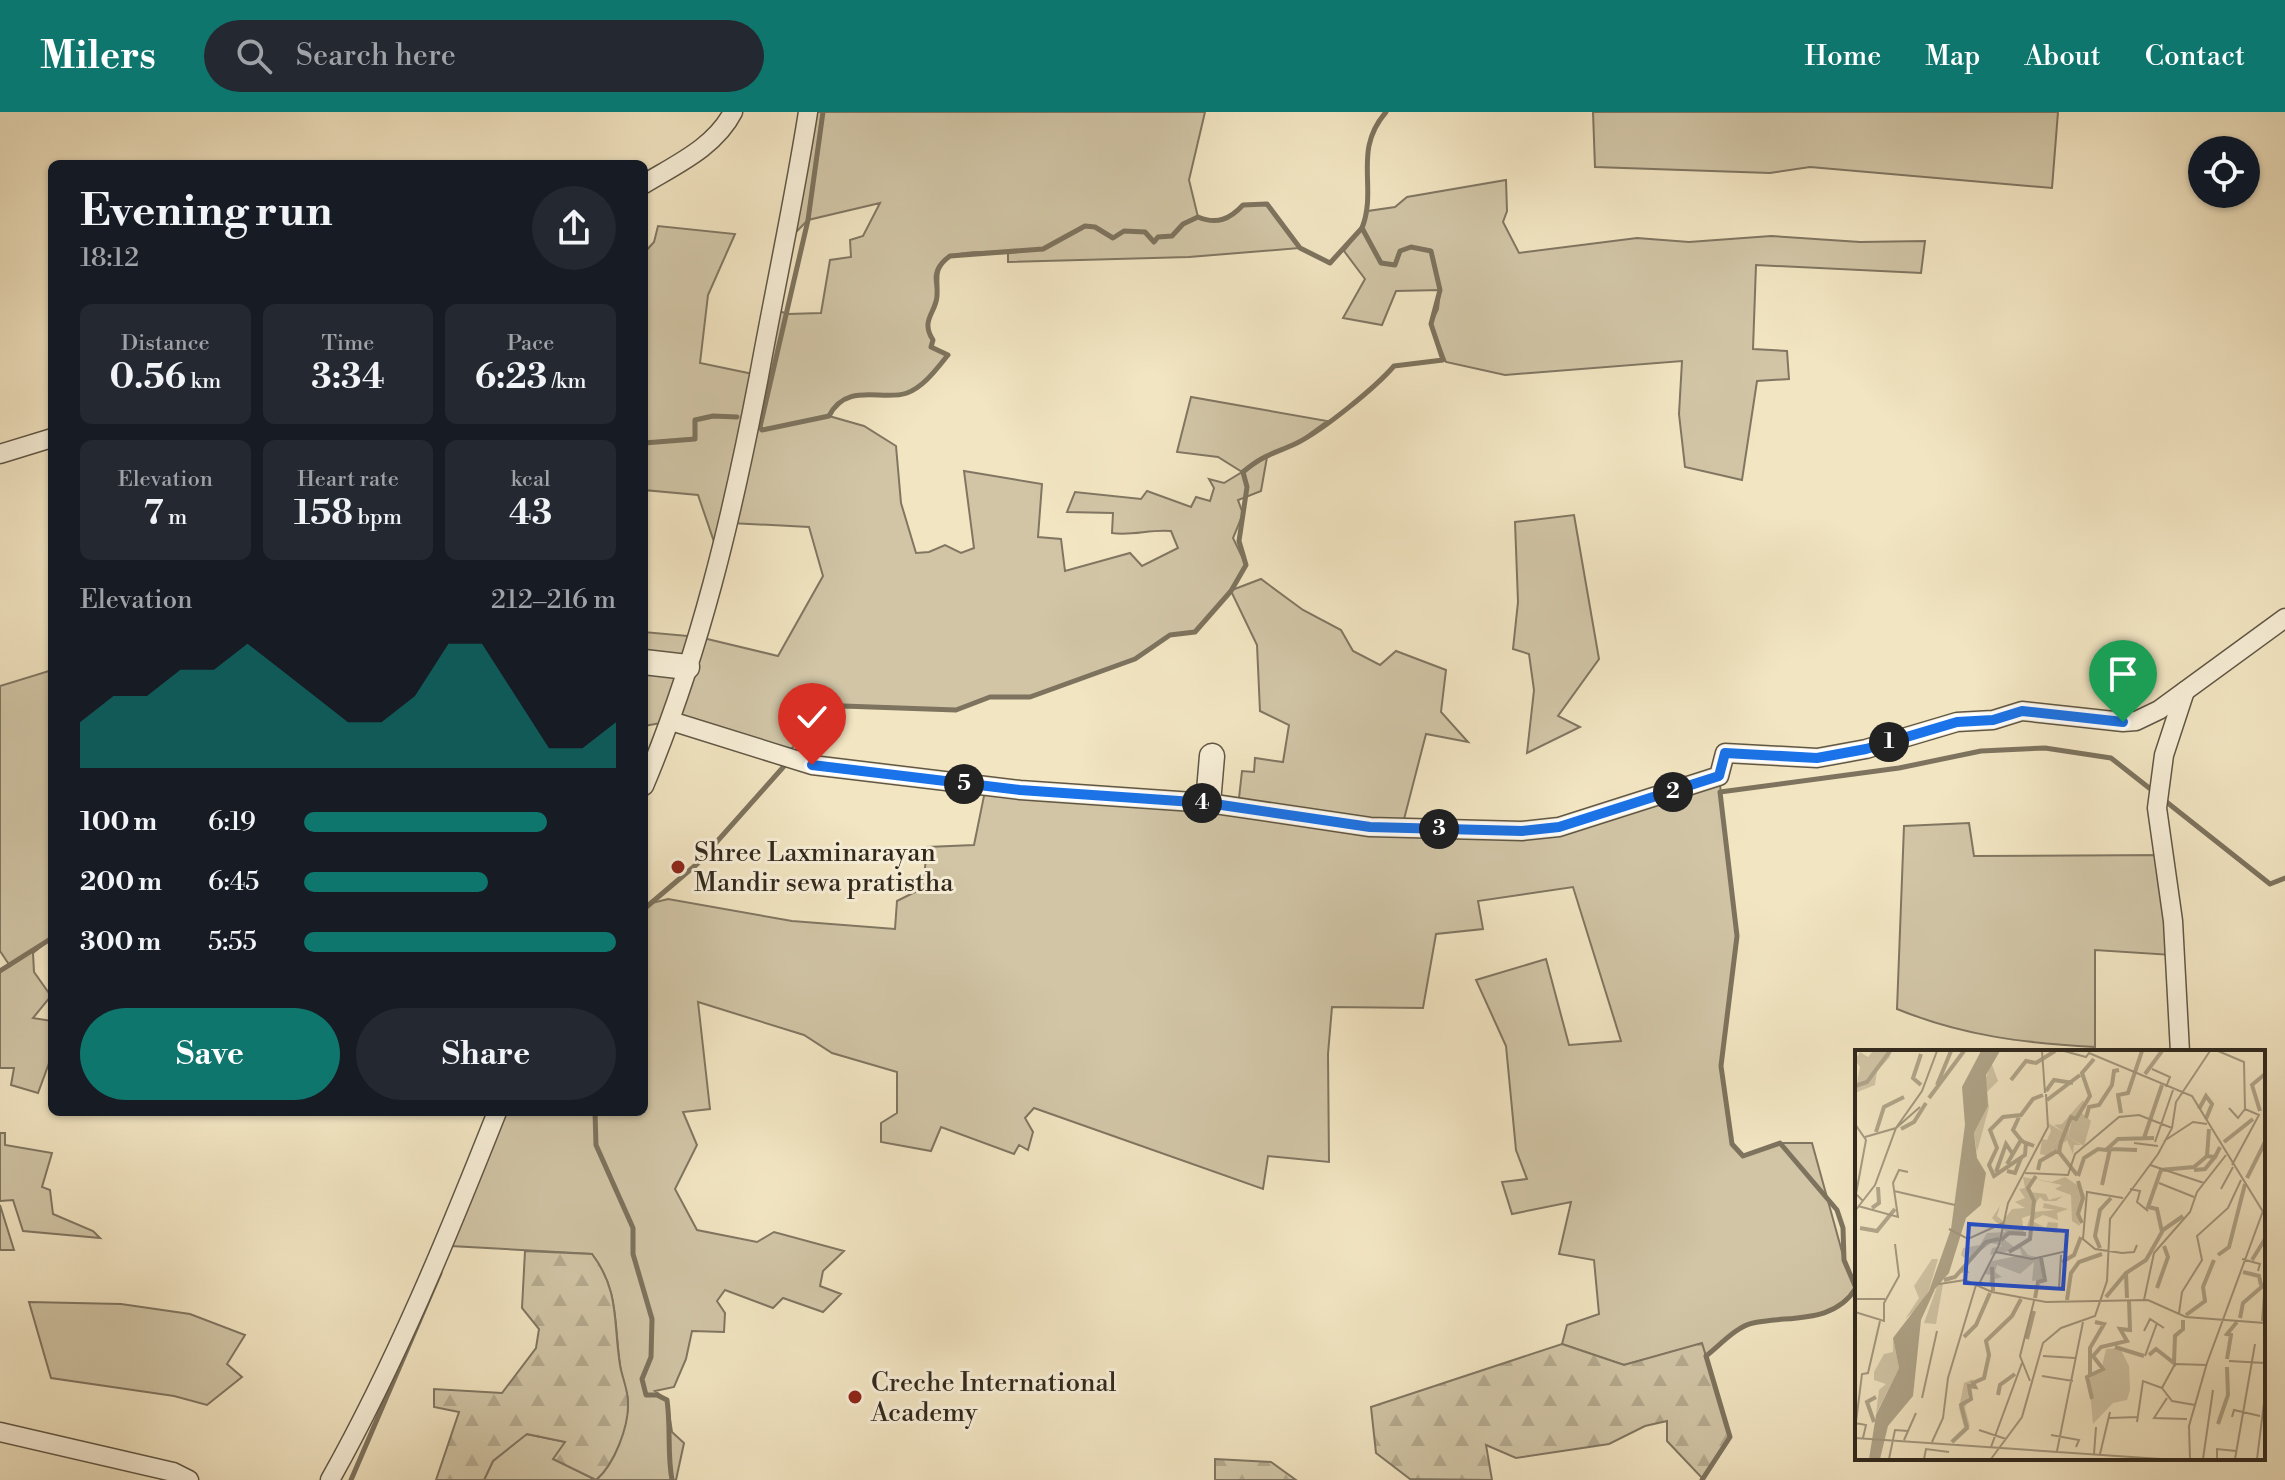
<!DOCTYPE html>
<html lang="en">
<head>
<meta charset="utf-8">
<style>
	:root { --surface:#171b24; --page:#242831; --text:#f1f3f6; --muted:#9ea1a6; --accent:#0f766e }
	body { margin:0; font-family:"Libre Bodoni",serif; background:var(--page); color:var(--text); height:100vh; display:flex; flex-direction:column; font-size:30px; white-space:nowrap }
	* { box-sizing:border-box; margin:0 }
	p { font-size:26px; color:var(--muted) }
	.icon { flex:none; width:44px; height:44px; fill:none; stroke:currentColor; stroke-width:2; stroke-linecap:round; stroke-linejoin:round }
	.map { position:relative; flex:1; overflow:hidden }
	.drawer { position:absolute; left:48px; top:48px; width:600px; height:956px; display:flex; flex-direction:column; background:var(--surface); border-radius:12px; box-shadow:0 2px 6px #0004 }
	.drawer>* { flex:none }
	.tools { position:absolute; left:2188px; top:24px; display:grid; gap:16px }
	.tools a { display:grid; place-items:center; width:72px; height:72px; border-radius:50%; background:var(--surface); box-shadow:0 2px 6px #0004; font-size:40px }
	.pin { position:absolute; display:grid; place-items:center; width:68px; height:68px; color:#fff; margin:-82px -34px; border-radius:50% 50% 50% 0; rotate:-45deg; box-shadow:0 0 8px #0007 }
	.pin .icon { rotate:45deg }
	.km { position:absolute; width:40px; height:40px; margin:-20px; border-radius:50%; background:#222; color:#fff; font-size:22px; line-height:40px; text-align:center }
	.round { display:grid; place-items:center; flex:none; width:84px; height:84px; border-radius:42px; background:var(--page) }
	.head { display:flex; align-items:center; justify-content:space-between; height:136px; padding:0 32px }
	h1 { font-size:44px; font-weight:700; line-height:60px }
	.stats { display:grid; grid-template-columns:repeat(3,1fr); gap:12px; height:136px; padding:8px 32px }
	.stats div { display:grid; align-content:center; border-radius:12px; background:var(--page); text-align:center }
	.stats b { font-size:34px; font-weight:700 }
	.stats small { font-size:22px; font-weight:400 }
	.stats p { font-size:22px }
	.chart { height:224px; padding:16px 32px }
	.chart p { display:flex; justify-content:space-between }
	.chart svg { width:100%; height:144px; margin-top:8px; fill:var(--accent); opacity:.7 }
	.cta { display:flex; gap:16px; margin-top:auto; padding:16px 32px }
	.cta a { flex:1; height:92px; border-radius:48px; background:var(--accent); color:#fff; font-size:32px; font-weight:700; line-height:92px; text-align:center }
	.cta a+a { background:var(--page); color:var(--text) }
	ul { padding:0 32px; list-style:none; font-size:26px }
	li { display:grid; grid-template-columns:128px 96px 1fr; align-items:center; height:60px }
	li i { height:20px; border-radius:10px; background:var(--accent) }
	header { display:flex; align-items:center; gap:48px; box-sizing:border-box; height:112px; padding:0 40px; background:var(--accent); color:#fff }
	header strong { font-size:38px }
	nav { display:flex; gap:44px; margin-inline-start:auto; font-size:28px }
	.search { width:560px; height:72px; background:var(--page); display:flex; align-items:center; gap:20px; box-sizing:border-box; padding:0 28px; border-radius:44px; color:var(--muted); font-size:30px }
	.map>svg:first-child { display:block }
	.green { fill:#d1c5a6; stroke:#807662; stroke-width:2 }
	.forest { fill:url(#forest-firs); stroke:#807662; stroke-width:2 }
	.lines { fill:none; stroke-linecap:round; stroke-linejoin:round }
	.stream { stroke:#7d735e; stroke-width:5 }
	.minor-casing { stroke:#605746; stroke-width:21 }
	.tertiary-casing { stroke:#605746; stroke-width:27 }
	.minor { stroke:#f7eed7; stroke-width:18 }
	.tertiary { stroke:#f7eed7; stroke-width:24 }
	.route-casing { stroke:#fff; stroke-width:16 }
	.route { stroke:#1a73e8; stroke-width:10 }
	.poi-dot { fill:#8f2418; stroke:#f7eed7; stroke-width:3 }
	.labels { text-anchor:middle; stroke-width:6; stroke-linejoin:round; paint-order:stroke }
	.poi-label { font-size:26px; fill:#30281d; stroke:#f7eed7; text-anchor:start }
	.inset-river { fill:none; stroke:#b0a58a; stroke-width:4 }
	.inset-road { fill:none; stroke:#a49980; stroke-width:2 }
	.view { fill:#1d4ed8; fill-opacity:0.15; stroke:#1d4ed8; stroke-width:4 }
	.inset-edge { fill:none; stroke:#30281d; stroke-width:4 }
</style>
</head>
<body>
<header>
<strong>Milers</strong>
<div class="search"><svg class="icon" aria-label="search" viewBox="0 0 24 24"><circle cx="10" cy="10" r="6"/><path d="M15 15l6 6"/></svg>Search here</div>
<nav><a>Home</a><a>Map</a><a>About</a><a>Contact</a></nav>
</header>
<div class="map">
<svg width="2285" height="1368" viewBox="0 0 2285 1368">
	<defs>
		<pattern id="forest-firs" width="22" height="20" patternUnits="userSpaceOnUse" patternTransform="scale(2)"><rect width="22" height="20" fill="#d1c5a6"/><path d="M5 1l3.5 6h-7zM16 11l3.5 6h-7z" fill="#b4a98e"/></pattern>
	</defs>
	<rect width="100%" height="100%" fill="#f2e5c2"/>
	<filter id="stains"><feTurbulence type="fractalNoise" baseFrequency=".0025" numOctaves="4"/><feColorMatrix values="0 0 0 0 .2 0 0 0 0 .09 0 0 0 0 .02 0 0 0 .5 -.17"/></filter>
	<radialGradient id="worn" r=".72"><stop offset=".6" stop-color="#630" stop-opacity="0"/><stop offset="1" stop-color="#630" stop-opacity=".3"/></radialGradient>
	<!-- green -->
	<g class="green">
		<path d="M808,0h397l-16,68 9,37c19,8 32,2 45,-12l24,-1 33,44 -111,9 -181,5v-10c-20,0 -68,-5 -73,22 -2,8 3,17 2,25 -3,16 -15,24 -4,41l-2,7 17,8c-11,13 -23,31 -41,38 -25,10 -60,-12 -78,23l35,10 32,20 5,57 15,50 13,-1 16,-7 16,8 13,-5 -10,-77 78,13 -4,53 23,2 4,32 65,-18 12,13 36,-18 -7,-17c-21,-2 -38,5 -59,2l1,-20 -46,-1 8,-20 66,7 6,-8 44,16 5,-10 14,4 4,-13 -5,-9 15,4 18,-11 -24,-15 -41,-5 14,-55 136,24 -30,22 -30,14 -6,34 -23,9 5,14 -10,24 13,27 -14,25 29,-11 42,31 38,20 12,21 27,14 16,-14 50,19 -5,42 27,30 -42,-8 -24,93 120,4 197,-55 18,160 -16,130 11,78 11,12 37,-13h32l32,116 12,29c-23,37 -67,27 -103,35 -16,3 -34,23 -47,33l-5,-12 -77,21 -62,-21 5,-19 32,-11 -5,-54 -35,-6 12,-52 -59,12 -10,-32 25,-3 -11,-29 -10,-104 -30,-66 70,-21 23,86 52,-4 -48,-154 -95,14 5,28 -47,5 -13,74 -91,-1 -4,47 1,108 -61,-6 -5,33 -229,-81 -9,10 8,14 -5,18 -9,-5 -5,9 -73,-27 -10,24 -50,-9v-19l16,-10v-41l-65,-19 -28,-18 -106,-33 12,107 -27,3 14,33 -22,44 22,41 60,12 17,-10 70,19 -21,20 -3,15 21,8 -18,18 -40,-14 -10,10 -48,-18 -8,11 8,12 -1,19 -32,-1 -6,28 -12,28 -19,4 12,9 5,32 12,11 -8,37h-79c15,-22 32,-52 31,-79 -1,-12 -7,-24 -8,-36 -6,-43 -1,-75 -28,-111l-141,-8 46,-134h147v-207l24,-6 124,22 103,8 2,-28 26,-13 4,-41 47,-2 12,-59 252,21 4,-36 12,1 1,-14 28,4 6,-37 -29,-14 -3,-66 -26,-54 -36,41 -25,3 -35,24 -105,38h-40l-34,13 -113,-4 -62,51 -109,-36 -28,5v-94l55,5 79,19 45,-80 -14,-49 -79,-4 -9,39 -23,-67 -54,-5v-237l10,-11 4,-16 77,8 -27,61 -8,68 58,12 15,-66 15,5 33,-1 9,-53 21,-3 -1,-17 13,-4 17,-33 -72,17 -20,20z"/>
		<path d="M1593,0h465l-6,76 -242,-21 -40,6 -175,-6z"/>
		<path d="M1506,68l1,31 -4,11 16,31 118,-15 52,4 82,-6 89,6 65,-1 -4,32 -165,-8 -3,84 34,2 2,28 -32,2 -15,99 -57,-13 -6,-53 3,-53 -177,14 -59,-13 -15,-38 7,-15 2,-19 -44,1 -14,34 -39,-7 22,-39 -21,-28 18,-23 6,-17 27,-4 12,-10z"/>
		<path d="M1574,403l25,144 -41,57 22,11 -53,26 7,-63 -5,-36 -16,-5 5,-47 -3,-80z"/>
		<path d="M52,558v268l-19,15 1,19 17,24 -18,22 19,3v34l-14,38 -27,-8 3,-17h-14v-97l10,-5 -10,-15v-265z"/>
		<path d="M1969,711l5,33 191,-1 7,100 -77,-5v97c-71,-4 -132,-11 -198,-38l7,-183z"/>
		<path d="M0,1021h5v12l47,8 -10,34 8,3 3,24 40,17 7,7 -77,-7 -10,-31 -13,1z"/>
		<path d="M0,1093l14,45h-14z"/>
		<path d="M29,1190l92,2 69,10 55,21 -18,29 15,13 -35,28 -33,-9 -123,-18z"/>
		<path d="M526,1322l40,8 -12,17 42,21h-112l9,-19z"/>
	</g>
	<!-- forest -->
	<g class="forest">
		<path d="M525,1139l67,3c28,37 21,68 28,111 2,12 8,25 8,37 1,25 -14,63 -32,78l-43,-21 12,-17 -38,-8 -34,27 -9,19h-48l23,-68 -25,-5v-18l68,4 34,-45 3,-19 -17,-21z"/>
		<path d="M1702,1231l28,94 -28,41 -35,-37v-20l-22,5 -36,18 -93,14 -30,-13 6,35 -82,-1 -34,-26 -5,-46 191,-63 62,21z"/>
		<path d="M1215,1347l56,3 25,18h-81z"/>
	</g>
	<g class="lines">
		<!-- stream -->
		<g class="stream">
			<path d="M823,0l-15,108 -48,207 2,3 67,-14c18,-35 54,-14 78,-23 18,-7 30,-25 41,-38l-17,-8 2,-7c-13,-20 3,-27 4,-44 1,-19 -5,-27 13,-40l93,-7 42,-23 10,1 18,11 11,-7 21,1 9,10 4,-5 14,-1 11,-12 15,-7c19,8 32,2 45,-12l24,-1 33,44 30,15 32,-35"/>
			<path d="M644,331l51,-4v-19l18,-4 24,1"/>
			<path d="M794,642l38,-41 11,-7 113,4 34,-13h40l105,-38 35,-24 25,-3 36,-41 15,-26 -7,-24 8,-54 -4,-15c21,-18 31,-18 54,-29 26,-13 78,-55 97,-77l49,-6 -12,-36 9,-34 -9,-39 -20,-4 -11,4 -5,14 -14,-2 -19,-35c16,-41 -10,-77 24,-116"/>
			<path d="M2164,688l106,84 15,-6"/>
			<path d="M644,797l53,-45 89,-100"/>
			<path d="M0,859l52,-33"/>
			<path d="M595,1000l1,33 37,83v26l19,65 -1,38 -9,22 4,16h11l10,5c4,28 0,53 5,80"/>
			<path d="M351,1368l89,-207"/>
			<path d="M1702,1368l28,-43 -24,-81c13,-10 31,-30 47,-33 36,-8 80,2 103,-35l-12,-28 -1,-32 -6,-18 -57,-67 -37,13 -11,-12 -11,-78 16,-130 -17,-144 179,-24 82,-17 64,-3 66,10 42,33"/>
		</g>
		<!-- minor casing -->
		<g class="minor-casing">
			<g id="minor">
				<path d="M644,72c33,-20 71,-37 89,-72"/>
				<path d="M0,342l52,-16"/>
				<path d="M671,609l141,44 208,25 188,13 162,24 152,4 37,-4 160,-51 6,-23 92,5 49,-9 91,-27 36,-2 29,-9 101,11 13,-1 23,-11 126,-92"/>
				<path d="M644,674c56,-133 88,-269 115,-410 16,-88 35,-175 49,-264"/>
				<path d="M2180,940l-7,-131 -16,-113 7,-53 21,-64"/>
				<path d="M0,1320l173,40 16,8"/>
				<path d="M330,1368c66,-118 117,-242 167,-368"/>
			</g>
		</g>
		<!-- tertiary casing -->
		<g class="tertiary-casing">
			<g id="tertiary">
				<path d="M644,550l43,5"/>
				<path d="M1208,691l4,-47"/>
			</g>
		</g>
		<!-- minor -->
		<use href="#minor" class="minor"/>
		<!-- tertiary -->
		<use href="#tertiary" class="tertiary"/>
	</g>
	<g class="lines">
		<!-- route casing -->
		<g class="route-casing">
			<path id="route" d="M812,653l208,25 188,13 162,24 152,4 37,-4 160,-51 6,-23 92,5 49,-9 91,-27 36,-2 29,-9 101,11"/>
		</g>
		<!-- route -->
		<use href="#route" class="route"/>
	</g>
	<!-- markers -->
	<g class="poi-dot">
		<circle cx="678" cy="755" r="8"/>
		<circle cx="855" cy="1285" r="8"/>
	</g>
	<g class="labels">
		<!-- poi labels -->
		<g class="poi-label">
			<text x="694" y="749">Shree Laxminarayan<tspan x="694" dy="30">Mandir sewa pratistha</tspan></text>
			<text x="871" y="1279">Creche International<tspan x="871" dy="30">Academy</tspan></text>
		</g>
	</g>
	<!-- overview -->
	<g transform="translate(1855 938)">
		<rect width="410" height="410" fill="#f2e5c2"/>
		<path d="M18,1h18l-1,6 -13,14 -2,14 -20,8 5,-26 -5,-7 5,-8 8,5zM136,12l7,19 -11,11 2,15 -12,45 -3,-19 14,-27 -3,-25zM227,63l9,8 -7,25 -16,-9 4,-18zM193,73l17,10 -12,12 -1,12 -12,-3 2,-15 5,1 4,-9zM168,127l29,5 13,-5 12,8 8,10 -7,19 2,12 -8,-5 -1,-26 -16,-6 7,-4 -28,-6 -5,13 17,2 3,6 14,-4 -7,5h-12l-4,-4 -7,10 -1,5 24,-2 -13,-2 1,-5 24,6 -11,4 1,7 -15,-5 -11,6 14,7 2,-6 10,1 -1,10 -31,-5 5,-13 -9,3 2,16 -15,-1 -5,6 10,8 11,-6 -4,5 7,9 13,3 4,22 -13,1 2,-19 -14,12 -23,-9 -2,7 7,5 -7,2 -3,13 1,-6 -10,1 6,-4 2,-8 -6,-1 7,-13 30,-6 -2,-6 -30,6 2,-7 11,-2 -12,-3 -23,17 -3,7 5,6h-12l9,-13 -6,-5 2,-7 17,-3 7,-12 19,-1 -14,-14 8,-12 -3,10 6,5 9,-12 13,-1 -10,-6 10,-4 -6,-9 6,-1zM77,209h6l-9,31 -10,17 -14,12 14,-21 -5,-12zM38,288l6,30 -23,46 3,-24 7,-6 -12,-4v-8l10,-18 9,-2z" fill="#d1c5a6"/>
		<path d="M228,50l3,7 -16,16 -2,14 13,8h-7l-1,9 -6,-14 -7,6 2,6 -8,-2 -2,7 1,-12 12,-12 -11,-8 8,-1zM83,234h5l-7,40 -12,-1zM265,298l9,18 1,24 -3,10 -14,3 -20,21 -4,-45 12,-8 5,-22zM118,329l-8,29 5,18 -17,17 -3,-2 14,-14 -5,-19 5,-25z" fill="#d1c5a6"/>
		<path d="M126,1h19l-14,24 2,31 -14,27 3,25 9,15 -5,32 -15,13 -17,55 -14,16 -14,31 -8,76 -25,30 -8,33h-11l7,-44 23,-47 -6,-30 36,-47 22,-62 14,-104 -3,-38z" fill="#b0a58a"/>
		<path class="inset-river" d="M66,4l-8,24 8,7M290,24l17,-23M156,30l15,-19 10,2 19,-12M82,35l14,-34M0,36l12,-4 23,-31M191,41l8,-11 19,3M74,48l35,-47M192,50l33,-25M344,59l7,-13 6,8 -6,15M405,61l-8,-26 13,-11M266,63l-3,-18 10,-2 14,-42M164,67l-6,13 8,10M231,68l3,-11 10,-2 13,-20 2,-14 5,-1M46,79l13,-7 12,-19M21,82l8,-25 20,-10M289,88l18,-53M369,92l29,-23M179,96l-8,-3 -1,12 -31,21 -5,-11 8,-17 -7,-18 13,-13 18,-2 12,-16 10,-4M256,99l26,1M352,106l2,-27M152,114l14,-24 4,3M183,120l2,-9 17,-10M339,120l11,-1 9,-11M152,121l8,2 6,-15M141,122l10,-28 6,9M222,125l-18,-23 2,-10 10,-25 5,2 14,-23 -8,-23 12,-14M223,126l6,-18 14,-9 8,1 12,-11 36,-1M392,128l18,-36M223,131l5,17 -5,16 4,9M247,135l8,-36M17,158l7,-5 -1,-16M5,178l17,3 18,-22M308,180l20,-14M146,190l8,-7 17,1M245,198l-5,-12 5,-26 11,-12M154,202l21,-13 4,-38 -6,-13 8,-12M363,205l11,-8 16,-63M397,210l13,-21M207,212l12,-7 7,-18M137,217l1,24M388,222l16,4 2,9M89,230l11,-3 31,-35 13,-3M302,238l11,-31 -4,-11M251,247l20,-24M180,248l3,-16 7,-2 -4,-22M272,248l-1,-25 20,-13 16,-28 -5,-23 -9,-2 13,-37 33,-3 13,-11 8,1 5,-10M212,250l4,-27 8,-11 23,-8M331,265l19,-14 -2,-14 11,-27M385,268l3,-15 22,-19M408,271l2,-26M109,287l12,-12 14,-32M172,289l7,-28M260,297l29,9M294,305l7,-6 18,14 1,-27 8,-7v-9M372,309l4,-24 -4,-1 10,-12M52,311l5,-37M235,324v-26l14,-24 -9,-2M143,345l2,-10 15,-11M237,349l-5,-22 16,-8 -10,-13 8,-9 26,-6 -7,-12 10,1 -1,-29M19,372l-7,-20 9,-5M363,374l10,-29 -1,-28M97,392l15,-14 -6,-23 10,-6 -2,-13 6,1 -2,-4 11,-5 5,-23 -3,-14 26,-25 9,-17"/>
		<path class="inset-road" d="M187,1l3,42M209,1l22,6 3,-4 103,43 73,119M363,1l26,11 1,47 14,6 -27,50M297,19l18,8 -4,10M374,58l9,10 7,-9M0,74l11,16 -10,54 7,7M10,87l31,-9 24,-21M309,91l29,-19 14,2M300,92l18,-52M279,93l24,3M295,115l54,18M170,123l43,2 7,-21 44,-37 20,-2 33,13M304,133l35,14M275,139l10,2 -3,11 11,9M366,139l12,-22M39,141l61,14M268,148l-36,-6 -4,47 12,10 27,4 12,-1 3,-7M3,156l40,11 -5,-34 6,-13 9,2M0,161l20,-26 21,-57 26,-37 15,-40M94,179l19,10 35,-16M141,202l36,7 35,-8M387,209l18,5 -2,7M84,234l26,-4 27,12 54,10 102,-2 38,17 79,6M123,236l21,-41 9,-42 40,-76 -2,-33M204,238l2,-33M0,249h30M289,250l10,-47 36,-41 7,-20 29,-37M0,262l29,9v-18l15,-27 -4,-32M324,263l3,-21 20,-32 -5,-24 31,-28 13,-28M289,281l6,-12 14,9M188,306l32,2M290,306l12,-33M374,311l36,2M187,326l31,5M175,331l-10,-25 14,-55M67,348l15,-67M312,348l-13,20 33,1M340,355l-23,-4 -10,-13 13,-24 32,1M377,367l2,-7 26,6M254,368l29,-1M282,372l6,-41 19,7M0,373l11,2 -3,13M0,380l7,-56 6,-1 12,-52M124,380l27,9M196,385l28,5 -3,7M0,388l306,21M49,390l12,-27M77,392l11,-24 5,-40 28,-93M136,397l31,-84M202,401l26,-129M239,404l2,-27M245,404l10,-42M34,409l6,-29 13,1M69,409l2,-10 23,3M136,409l31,-42 21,-74 18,-15 34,-12 12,-35 3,-62 48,-65 14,-26 4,-26 34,-51M335,409l-1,-33 18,-63 56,-152M348,409l10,-69M362,409v-10l19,2M380,409l20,-115M402,409l8,-64"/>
		<path class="view" d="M114,174l98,7 -4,58 -98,-6z"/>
		<rect width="410" height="410" class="inset-edge"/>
	</g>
	<rect width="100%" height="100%" filter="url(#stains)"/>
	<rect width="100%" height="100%" fill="url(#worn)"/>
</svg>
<div class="tools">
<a><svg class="icon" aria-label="locate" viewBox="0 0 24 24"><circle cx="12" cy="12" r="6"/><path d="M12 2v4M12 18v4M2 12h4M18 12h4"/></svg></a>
</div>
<div class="pin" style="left:2123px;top:610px;background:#1e9e55"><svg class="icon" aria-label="arrive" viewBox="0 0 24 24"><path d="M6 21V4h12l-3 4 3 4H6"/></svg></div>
<div class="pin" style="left:812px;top:653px;background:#d93025"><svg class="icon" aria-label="check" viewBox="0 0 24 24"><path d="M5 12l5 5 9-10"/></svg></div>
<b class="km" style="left:1889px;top:630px">1</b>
<b class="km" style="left:1673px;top:680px">2</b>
<b class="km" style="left:1439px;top:717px">3</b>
<b class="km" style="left:1202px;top:691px">4</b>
<b class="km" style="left:964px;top:672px">5</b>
<section class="drawer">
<div class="head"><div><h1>Evening run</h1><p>18:12</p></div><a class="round"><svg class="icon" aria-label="share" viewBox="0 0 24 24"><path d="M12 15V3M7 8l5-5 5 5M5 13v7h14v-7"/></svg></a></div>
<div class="stats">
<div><p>Distance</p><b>0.56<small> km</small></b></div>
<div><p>Time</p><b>3:34</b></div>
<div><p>Pace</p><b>6:23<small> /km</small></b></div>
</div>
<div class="stats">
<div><p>Elevation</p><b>7<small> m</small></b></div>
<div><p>Heart rate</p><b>158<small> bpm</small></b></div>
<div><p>kcal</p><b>43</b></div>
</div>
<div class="chart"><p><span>Elevation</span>212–216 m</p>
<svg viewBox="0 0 160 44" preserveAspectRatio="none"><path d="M0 44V30L10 22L20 22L30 14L40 14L50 6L60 14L70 22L80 30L90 30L100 22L110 6L120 6L130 22L140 38L150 38L160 30V44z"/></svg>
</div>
<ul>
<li><b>100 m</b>6:19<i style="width:78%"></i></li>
<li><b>200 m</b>6:45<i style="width:59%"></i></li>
<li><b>300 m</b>5:55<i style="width:100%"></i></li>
</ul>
<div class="cta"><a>Save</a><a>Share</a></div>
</section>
</div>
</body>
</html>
